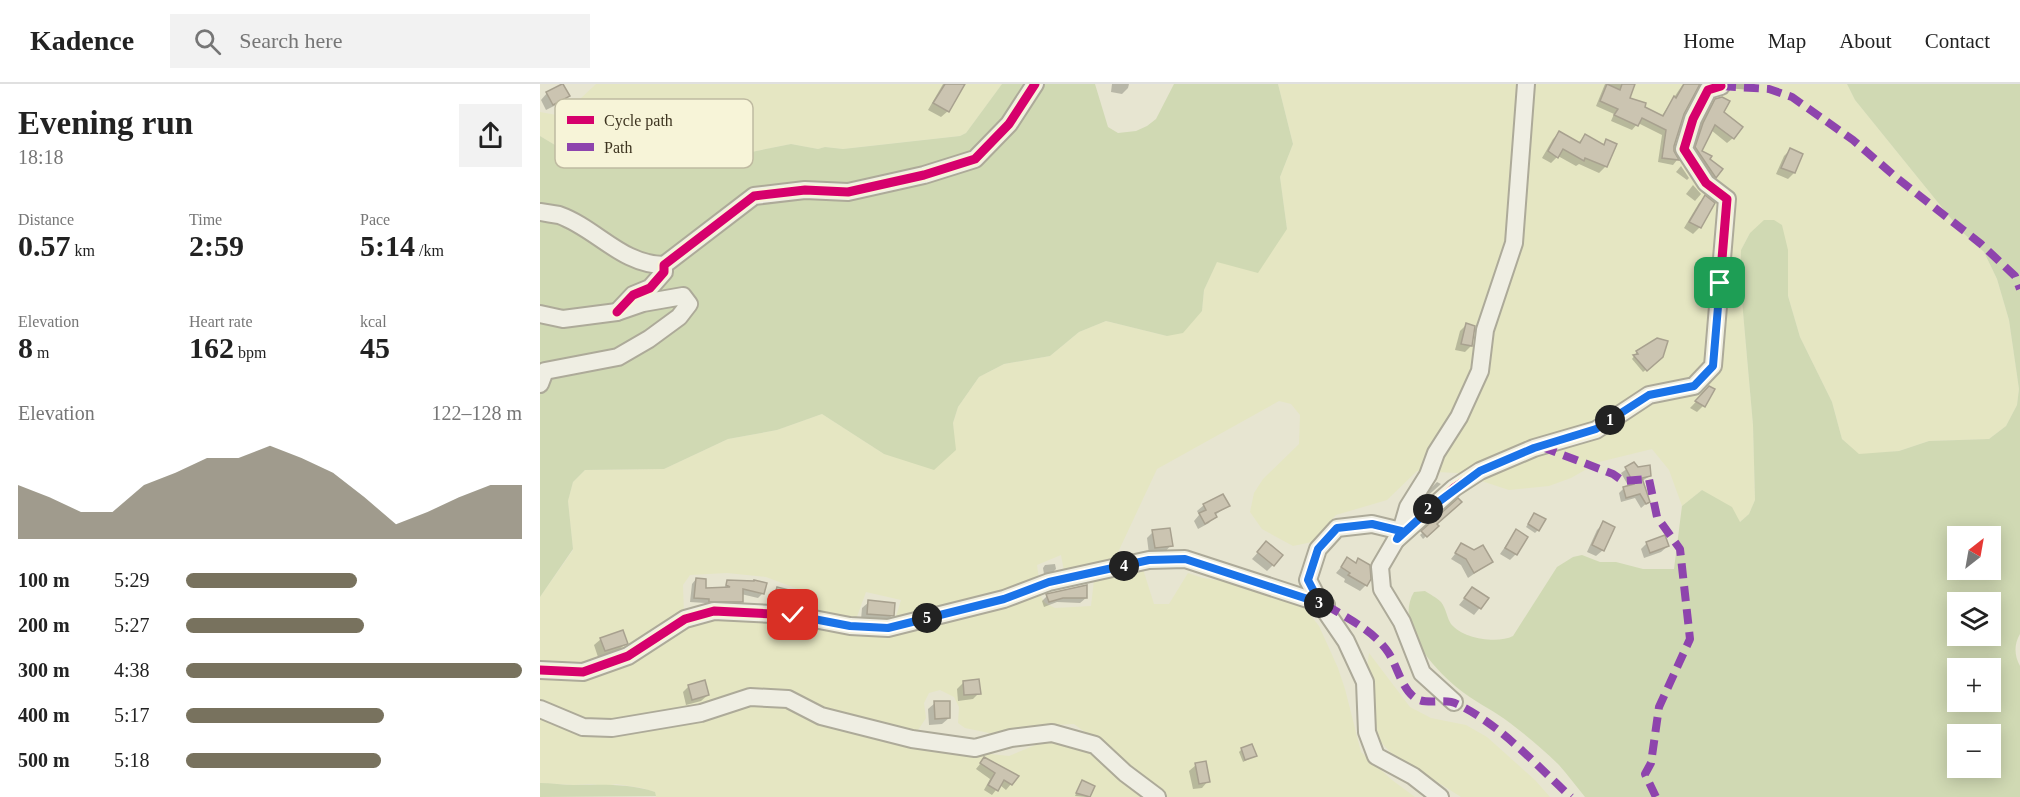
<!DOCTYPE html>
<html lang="en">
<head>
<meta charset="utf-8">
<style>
	:root { --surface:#fff; --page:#f2f2f2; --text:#222; --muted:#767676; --line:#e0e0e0; --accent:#78725e }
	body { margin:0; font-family:Georgia,serif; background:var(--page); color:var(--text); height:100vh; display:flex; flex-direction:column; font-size:22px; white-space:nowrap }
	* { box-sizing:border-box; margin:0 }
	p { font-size:20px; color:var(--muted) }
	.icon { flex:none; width:33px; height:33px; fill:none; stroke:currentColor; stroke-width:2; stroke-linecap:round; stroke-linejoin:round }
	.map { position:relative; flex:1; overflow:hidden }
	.sheet { display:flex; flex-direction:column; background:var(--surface); width:540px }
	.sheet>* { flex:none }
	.needle { width:39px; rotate:31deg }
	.fabs { position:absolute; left:1407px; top:442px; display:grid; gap:12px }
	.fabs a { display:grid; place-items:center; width:54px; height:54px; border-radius:0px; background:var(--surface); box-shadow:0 3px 15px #0003; font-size:30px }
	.pin { position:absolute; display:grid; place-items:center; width:51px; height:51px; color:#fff; margin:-26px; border-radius:12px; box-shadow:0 3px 9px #0006 }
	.km { position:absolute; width:30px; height:30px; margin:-15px; border-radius:50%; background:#222; color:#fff; font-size:16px; line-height:30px; text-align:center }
	.round { display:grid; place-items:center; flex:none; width:63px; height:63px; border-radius:0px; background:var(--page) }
	.headline { display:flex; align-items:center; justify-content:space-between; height:102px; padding:0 18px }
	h1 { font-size:33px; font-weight:600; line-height:45px }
	.stats { display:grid; grid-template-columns:repeat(3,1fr); gap:9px; height:102px; padding:6px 18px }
	.stats div { display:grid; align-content:center }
	.stats b { font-size:30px; font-weight:600 }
	.stats small { font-size:16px; font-weight:400 }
	.stats p { font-size:16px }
	.chart { height:168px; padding:12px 18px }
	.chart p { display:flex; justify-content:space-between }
	.chart svg { width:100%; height:108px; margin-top:6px; fill:var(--accent); opacity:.7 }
	ul { padding:0 18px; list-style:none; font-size:20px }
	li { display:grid; grid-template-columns:96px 72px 1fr; align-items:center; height:45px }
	li i { height:15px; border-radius:8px; background:var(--accent) }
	header { display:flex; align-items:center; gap:36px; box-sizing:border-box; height:84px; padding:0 30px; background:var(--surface); border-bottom:2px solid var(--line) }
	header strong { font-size:28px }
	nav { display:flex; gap:33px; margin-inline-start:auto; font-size:21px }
	.search { width:420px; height:54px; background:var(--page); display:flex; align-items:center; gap:15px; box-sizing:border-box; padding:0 21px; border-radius:0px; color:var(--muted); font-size:22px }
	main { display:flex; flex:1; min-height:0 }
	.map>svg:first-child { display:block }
	.farmland { fill:#e5e6c2 }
	.green { fill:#d0d9b3; fill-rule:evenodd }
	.shadow { fill:#0003 }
	.building { fill:#cbc4b1; stroke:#a8a18f; stroke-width:1.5 }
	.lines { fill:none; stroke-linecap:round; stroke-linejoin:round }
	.minor-casing { stroke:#adaa99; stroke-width:20 }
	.minor { stroke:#efeee3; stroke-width:16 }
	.quiet { stroke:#8e44ad; stroke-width:8; stroke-dasharray:15 8; stroke-linecap:butt }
	.cycleway-casing { stroke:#f7f4d8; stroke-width:13 }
	.cycleway { stroke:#d6006c; stroke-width:9 }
	.route-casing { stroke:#fff; stroke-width:12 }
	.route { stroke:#1a73e8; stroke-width:8 }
	.key { fill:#f7f4d8; stroke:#bfbaa1; stroke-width:1.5 }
	.key-label { font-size:16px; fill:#3d3420 }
</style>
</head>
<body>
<header>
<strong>Kadence</strong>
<div class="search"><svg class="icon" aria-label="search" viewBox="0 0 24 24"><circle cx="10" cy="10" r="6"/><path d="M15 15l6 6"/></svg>Search here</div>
<nav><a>Home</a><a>Map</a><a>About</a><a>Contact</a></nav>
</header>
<main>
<section class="sheet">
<div class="headline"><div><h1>Evening run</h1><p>18:18</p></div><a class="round"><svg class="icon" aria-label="share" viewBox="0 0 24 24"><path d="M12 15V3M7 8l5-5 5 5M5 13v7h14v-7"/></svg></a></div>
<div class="stats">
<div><p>Distance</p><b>0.57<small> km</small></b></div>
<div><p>Time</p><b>2:59</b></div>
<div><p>Pace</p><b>5:14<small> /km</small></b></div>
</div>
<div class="stats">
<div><p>Elevation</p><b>8<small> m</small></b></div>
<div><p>Heart rate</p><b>162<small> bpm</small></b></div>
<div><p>kcal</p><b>45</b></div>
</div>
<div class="chart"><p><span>Elevation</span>122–128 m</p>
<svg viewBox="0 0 160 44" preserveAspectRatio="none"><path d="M0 44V22L10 27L20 33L30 33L40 22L50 17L60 11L70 11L80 6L90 11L100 17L110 27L120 38L130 33L140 27L150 22L160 22V44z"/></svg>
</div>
<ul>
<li><b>100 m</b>5:29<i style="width:51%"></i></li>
<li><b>200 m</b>5:27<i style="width:53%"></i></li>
<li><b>300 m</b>4:38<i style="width:100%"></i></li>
<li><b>400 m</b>5:17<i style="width:59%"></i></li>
<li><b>500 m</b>5:18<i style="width:58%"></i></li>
</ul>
</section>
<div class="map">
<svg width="1480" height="713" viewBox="0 0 1480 713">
	<rect width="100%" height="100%" fill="#e7e5d1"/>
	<!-- farmland -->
	<g class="farmland">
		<path d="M56,0h406l-36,49 -6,3 -117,13 -18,-2 -7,2 -27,-5 -75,15 -66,9 -62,-9 -23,-8 -25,-15v-24l22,4z"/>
		<path d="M738,0h569l8,16 106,131 23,21 13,27 12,41 10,69 -2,16 -11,21 -17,13 -60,2 -30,10 -40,4 -17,-16 -10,-37 -32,-65 -12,-41v-46l-38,-17 -9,17 -1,28 13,147 2,75 -6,14 -9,8 -38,-32 -20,16 -13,-36 -17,-21 -53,13 -28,16 -22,8 -40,4 -52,-17 -40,-2 -30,29 -51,15 -24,27 -19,4 -31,-17 -12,-17 4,-19 9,-14 36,-35 1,-29 -9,-11 -12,-3 -122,68 -44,94 -49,8 -3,-16 -24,10 2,14 -57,20 -88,24 7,-23 -35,-8 -11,30 -62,-12 5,-21 -32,-12 -39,-4 -37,2 -7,10 1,30 -41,26 -62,29 -41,-2v-71l33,-47 -5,-49 5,-19 12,-12 79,-1 64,-30 49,-9 45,-16 62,40 71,-4 -2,-27 5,-16 21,-30 25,-13 46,-8 29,-24 27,-11 61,15 35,-25 2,-21 13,-29 70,-32 -7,-52 13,-33z"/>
		<path d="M602,482l12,38h15l19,-31 15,5 70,11 32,19 14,18 19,42 7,21 16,63 31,28 23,17h-253l-54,-48 -34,-25 -40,2 -40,8 -29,-6 -7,-5 1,-16 -5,-10 -14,-7 -11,3 -5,10 2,15 -8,12 -5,2 -90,-23 -37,-19 -40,-1 -28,12 -86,19 -42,1 -50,-17v-30l51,2 83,-47 33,-8 28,-6 164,16 25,-3 22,-10 92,-26 7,11 10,5 36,-2 3,-26z"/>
		<path d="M829,569l41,54 21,11 35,7 21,12 48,43 15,17h-89l-71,-45 -10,-11 -15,-59z"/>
		<path d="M229,616l203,52 37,4 41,-17 38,8 60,50h-492l-1,-5 -13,-4 -26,-4 -10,2 -16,-2 -16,1 -34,-2v-66l32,12z"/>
	</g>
	<!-- green -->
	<g class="green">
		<path d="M462,0h93l13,43 10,6 18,-2 11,-5 9,-7 18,-35h104l15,60 -13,33 7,52 -29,44 -41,-11 -13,28 -2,21 -19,22 -16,3 -61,-15 -27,11 -29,24 -46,8 -25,13 -21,30 -5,16 3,27 -22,20 -50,-16 -62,-40 -45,16 -49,9 -64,30 -79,1 -12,12 -5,19 5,48 -33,48v-461l25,15 23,8 62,9 66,-9 75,-15 27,5 7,-2 18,2 117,-13 6,-3z"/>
		<path d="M1307,0h173v550c-6,10 -6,21 0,32v131h-435c-9,-11 -17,-22 -26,-32 -15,-15 -32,-29 -49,-42 -14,-11 -31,-19 -46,-30 -26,-19 -71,-66 -50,-101l11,-1c5,3 12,7 16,11 5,6 6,16 10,22 12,15 47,20 62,12l44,-69 16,-10 9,-2 18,7h16l27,7h31l8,-63 20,-16 30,17 8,15 9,-8 6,-14 -2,-75 -13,-147 1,-28 9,-17 14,-13h10l8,5 6,25v46l12,41 32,65 10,37 17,15 40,-3 30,-10 60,-2 17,-13 11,-21 2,-16 -10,-69 -12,-41 -13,-27 -23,-21 -106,-131zM1418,453h32v33h-32zM1418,519h32v33h-32zM1418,585h32v33h-32zM1418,651h32v33h-32z"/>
		<path d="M0,699c11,0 23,2 34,2 27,0 54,-2 81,7l1,4 -116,1z"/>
	</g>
	<!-- shadow -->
	<g class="shadow">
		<path d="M403,0h21l-16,27 -7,6 -13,-7z"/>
		<path d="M572,0h17l-1,4 -6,6 -11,-2z"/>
		<path d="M1065,0h28l-5,15 33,18 22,-33h18l-4,1 -15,29 -10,37 5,9 -4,5 -15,-3 4,-27 -24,-12 -6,7 -21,-9 3,-7 -18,-8z"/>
		<path d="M1184,0h31v1l-5,5 -24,-2z"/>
		<path d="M7,9l21,3 -6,6 -16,8 -5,-10z"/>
		<path d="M1176,16l17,38 -6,5 -16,-13 -12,21 9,8 7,18 -5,5 -19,-29 7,-23 12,-24z"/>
		<path d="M1019,49l19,10 7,-7 17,10 4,-5 9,4 -9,21 -7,7 -20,-9 -3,2 -18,-10 -7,7 -9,-5 11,-19z"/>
		<path d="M1250,66l4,23 -6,6 -12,-5 8,-18z"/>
		<path d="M1141,82l8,12 -2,2 -11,-8z"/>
		<path d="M1153,101l8,9 -6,7 -9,-7z"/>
		<path d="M1165,113l-5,30 -7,7 -9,-6 15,-25z"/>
		<path d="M926,241l5,21 -6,6 -10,-2 5,-19z"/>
		<path d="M1097,268l22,8 -16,12 -11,-13z"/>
		<path d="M1169,304l-6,18 -6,6 -7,-4z"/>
		<path d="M1094,380l3,4 13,8 -8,5 6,21 -7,6 -6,-10 -14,4 -2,-9 5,-5 5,-1 -8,-14z"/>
		<path d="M897,398l4,2 -17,15 7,-11z"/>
		<path d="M918,416l-23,24 2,2 -14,13 -3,-4z"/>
		<path d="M664,421l24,1 -13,9 -6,8 -11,6 -4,-8 5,-6 -2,-4z"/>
		<path d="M994,430l4,16 -3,3 -9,-6z"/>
		<path d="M1064,439l-1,27 -7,6 -9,-4 10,-22z"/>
		<path d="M976,447v23l-6,6 -10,-6z"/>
		<path d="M613,448l18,13 -6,7 -16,2 -2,-16z"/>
		<path d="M1107,459l21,3 -7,6 -17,6 -3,-9z"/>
		<path d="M922,461l29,17 -23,16 -7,-13 -10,-6z"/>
		<path d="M720,466l13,15 -6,6 -15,-12z"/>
		<path d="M808,475l7,5 3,-4 8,25 -6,6 -16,-9 1,-3 -9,-6z"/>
		<path d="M515,480l1,5 -3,3 -9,2 -1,-6 2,-3z"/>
		<path d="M156,495l8,10h19l5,-7 34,12 -4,4 -17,-4 1,7 -5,5h-32v-3l-15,-1 2,-18z"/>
		<path d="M237,505l12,15 -7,6 -14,-3 3,-12z"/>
		<path d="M932,505l15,10 -13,16 -15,-10z"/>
		<path d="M507,512l39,2 -6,5 -23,-1 -13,5 -2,-6z"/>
		<path d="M329,518l23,13 -6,7 -25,-2 1,-12z"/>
		<path d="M61,555l25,4 -7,7 -21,7 -4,-12z"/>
		<path d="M424,598l15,11 -6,6 -15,2 -1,-12z"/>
		<path d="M149,602l19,9 -7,6 -15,4 -3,-13z"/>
		<path d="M395,619l14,15 -7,6 -13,1 -1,-16z"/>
		<path d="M702,665l13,7 -12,6 -4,-10z"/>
		<path d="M444,675l27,25 -5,6 -6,-5 -8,10 -8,-5 6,-11 -14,-10z"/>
		<path d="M656,681l12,16 -6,7 -9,1 -4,-18z"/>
		<path d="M540,701l13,2 -5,10 -13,-1z"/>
	</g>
	<!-- building -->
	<g class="building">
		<path d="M22,0h1l7,12 -17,9 -7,-13z"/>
		<path d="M405,0h20l-16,28 -16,-9z"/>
		<path d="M1067,0l13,6 2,-6h13l-5,14 16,5 -1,4 18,9 11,-20 2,2 8,-14h16l-16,30 -10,32v5l5,9 -17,-2 4,-28 -24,-12 -4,8 -24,-11 4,-6 -18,-8z"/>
		<path d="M1182,13l8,4 -6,11 19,15 -9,12 -19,-14 -13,26 10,5 -2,3 13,10 -7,9 -21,-31 8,-24 12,-24z"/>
		<path d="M1019,47l21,12 5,-9 19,11 2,-6 11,5 -10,23 -22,-9 -1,3 -21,-12 -5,9 -10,-7z"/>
		<path d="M1250,64l13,6 -8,19 -14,-5z"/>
		<path d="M1165,111l10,8 -14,25 -12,-6z"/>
		<path d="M926,239l9,3 -3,20 -11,-2z"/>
		<path d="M1117,254l11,3 -5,16 -16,14 -14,-16 5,-1 -2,-3z"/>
		<path d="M1169,302l6,3 -10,18 -10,-6z"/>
		<path d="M1094,378l4,5 12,-2 1,11 -9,2 8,24 -4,2 -6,-10 -14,4 -3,-11 11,-3 -9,-17z"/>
		<path d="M683,410l7,12 -15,7 2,4 -12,7 -6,-11 7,-3 -3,-6z"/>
		<path d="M918,414l4,4 -25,22 2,2 -12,11 -6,-6z"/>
		<path d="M994,429l12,6 -7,12 -11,-7z"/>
		<path d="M1063,437l12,6 -11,24 -12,-6z"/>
		<path d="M630,444l3,18 -18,2 -3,-18z"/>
		<path d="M976,445l12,8 -11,18 -12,-7z"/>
		<path d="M1125,451l4,11 -19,7 -4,-11z"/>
		<path d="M726,457l17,14 -9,11 -17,-14z"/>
		<path d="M921,459l13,7 9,-5 10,17 -19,11 -8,-14 -11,-6z"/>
		<path d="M807,473l9,6 2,-5 12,7 1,14 -4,7 -19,-11 2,-2 -9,-6z"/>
		<path d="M156,494l10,1v9l24,-1 -4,-2 1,-5 27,1v-1l13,3 -3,11 -21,-5v13h-34v-3l-15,-1z"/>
		<path d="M547,501v13h-24l-14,4 -3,-8z"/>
		<path d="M237,503l16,4 -3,13 -17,-3z"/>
		<path d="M932,503l17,11 -8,11 -17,-11z"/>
		<path d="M328,516l27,3 -1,13 -27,-2z"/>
		<path d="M83,546l5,14 -23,7 -5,-13z"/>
		<path d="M439,595l2,15 -17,1 -1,-14z"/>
		<path d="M165,596l4,15 -17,5 -4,-15z"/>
		<path d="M394,617h16v17l-15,1z"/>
		<path d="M712,660l5,12 -12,4 -4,-12z"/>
		<path d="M444,673l35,19 -7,9 -8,-5 -6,11 -10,-6 7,-12 -15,-10z"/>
		<path d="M666,677l4,21 -11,2 -4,-21z"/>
		<path d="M542,696l13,6 -5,11 -14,-4z"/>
	</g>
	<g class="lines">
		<!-- minor casing -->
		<g class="minor-casing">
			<g id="minor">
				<path d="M0,128c6,1 13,2 19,3 37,13 63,50 105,50"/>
				<path d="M77,228l16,-17 17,-7 14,-16v-7l90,-69 51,-6 43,2 76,-17 51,-16 34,-35 26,-40"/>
				<path d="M0,230l23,5 54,-7 26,-9 40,-7 6,8 -10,13 -30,22 -31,18 -73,14 -5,13"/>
				<path d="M861,447l-29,-7 -35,4 -19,21 -10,31 12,23 26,38 19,41 2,50 9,24 37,20 27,21"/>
				<path d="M857,455l57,-51 26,-17 54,-23 62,-18 53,-35 45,-9 19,-20 14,-167 -21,-16 -22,-34 9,-30 15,-29 13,-4"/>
				<path d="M0,586l43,2 45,-16 57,-37 29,-8 79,4 57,11 38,2 116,-29 45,-17 100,-22 36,-1 141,46"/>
				<path d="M914,618l-32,-29 -20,-51 -20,-33 -2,-22 21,-36 7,-24 20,-32 8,-22 23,-36 21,-46 5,-41 29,-87 12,-159"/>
				<path d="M0,625l43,18 29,1 89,-15 49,-16 38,2 33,17 91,23 63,9 36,-10 41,-5 43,12 30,28 32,24"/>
			</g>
		</g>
		<!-- minor -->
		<use href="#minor" class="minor"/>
		<!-- quiet -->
		<g class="quiet">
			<path d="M1181,2l48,3 23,8 61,43 44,38 84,66 34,32 5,13"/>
			<path d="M1002,363l71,27 10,7 26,-2 8,38 23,32 10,90 -31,68 -8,56 -6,11 11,23"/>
			<path d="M786,521c21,13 48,26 62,47 9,13 14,39 29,47 12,6 28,-1 40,5 44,21 79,61 114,93"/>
		</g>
		<!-- cycleway casing -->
		<g class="cycleway-casing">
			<g id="cycleway">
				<path d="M77,228l16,-17 17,-7 14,-16v-7l90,-69 51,-6 43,2 76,-17 51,-16 34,-35 26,-40"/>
				<path d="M857,455l57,-51 26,-17 54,-23 62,-18 53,-35 45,-9 19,-20 14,-167 -21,-16 -22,-34 9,-30 15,-29 13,-4"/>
				<path d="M0,586l43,2 45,-16 57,-37 29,-8 79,4 57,11 38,2 116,-29 45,-17 100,-22 36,-1 141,46"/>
			</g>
		</g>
		<!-- cycleway -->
		<use href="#cycleway" class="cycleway"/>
	</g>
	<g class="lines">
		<!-- route casing -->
		<g class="route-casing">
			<path id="route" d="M253,531l57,11 38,2 116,-29 45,-17 100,-22 36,-1 135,44 -12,-23 10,-31 19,-21 35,-4 29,7 -4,8 36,-33 47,-35 54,-23 62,-19 53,-34 45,-9 19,-20 7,-83"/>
		</g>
		<!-- route -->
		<use href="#route" class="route"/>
	</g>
	<!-- legend -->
	<rect x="15" y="15" width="198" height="69" rx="9" class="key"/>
	<rect x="27" y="32" width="27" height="8" fill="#d6006c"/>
	<rect x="27" y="59" width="27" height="8" fill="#8e44ad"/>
	<g class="key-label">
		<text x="64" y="42">Cycle path</text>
		<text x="64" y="69">Path</text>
	</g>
</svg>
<div class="fabs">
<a><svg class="needle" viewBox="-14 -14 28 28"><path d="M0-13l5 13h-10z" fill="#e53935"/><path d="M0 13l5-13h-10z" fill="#767676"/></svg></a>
<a><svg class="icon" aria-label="layers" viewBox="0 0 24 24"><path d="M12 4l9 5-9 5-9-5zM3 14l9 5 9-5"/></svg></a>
<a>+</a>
<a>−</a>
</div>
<div class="pin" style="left:1180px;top:199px;background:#1e9e55"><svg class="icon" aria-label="arrive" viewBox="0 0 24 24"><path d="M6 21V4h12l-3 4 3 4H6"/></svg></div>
<div class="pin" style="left:253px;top:531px;background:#d93025"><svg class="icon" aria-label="check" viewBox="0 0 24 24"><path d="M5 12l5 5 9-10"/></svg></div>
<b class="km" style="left:1070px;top:336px">1</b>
<b class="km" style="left:888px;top:425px">2</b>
<b class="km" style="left:779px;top:519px">3</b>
<b class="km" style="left:584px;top:482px">4</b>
<b class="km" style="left:387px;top:534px">5</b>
</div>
</main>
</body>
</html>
